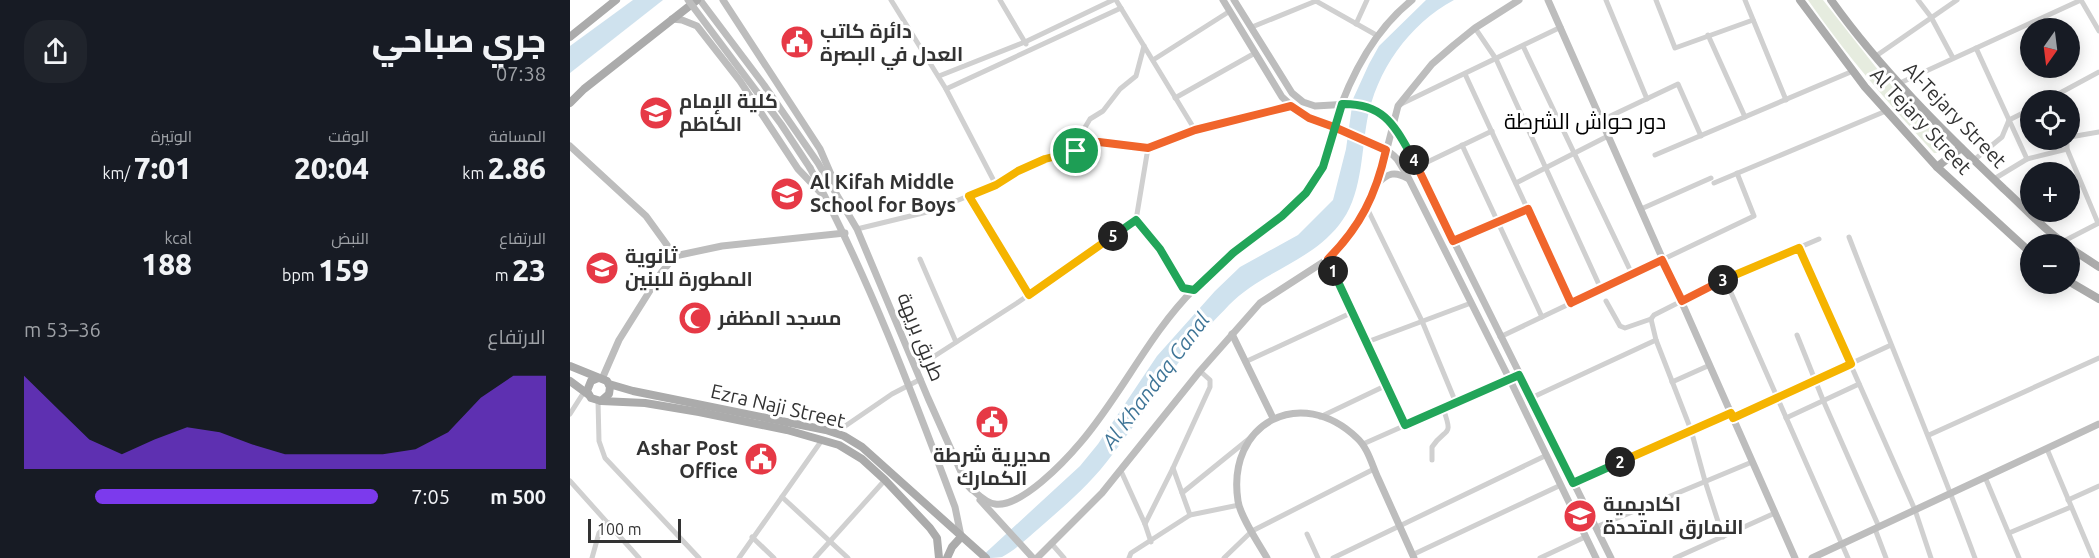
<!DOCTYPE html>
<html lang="ar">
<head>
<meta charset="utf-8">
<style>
	:root { --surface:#171b24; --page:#20242c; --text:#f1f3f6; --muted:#9ea1a6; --accent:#7c3aed }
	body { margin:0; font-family:Ubuntu,Cairo,sans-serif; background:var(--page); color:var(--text); direction:rtl; height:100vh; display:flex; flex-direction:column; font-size:22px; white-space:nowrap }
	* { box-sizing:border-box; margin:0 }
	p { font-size:20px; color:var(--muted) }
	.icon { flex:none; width:33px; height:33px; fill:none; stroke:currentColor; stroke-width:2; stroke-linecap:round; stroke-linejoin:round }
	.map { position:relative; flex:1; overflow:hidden; direction:ltr }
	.sheet { display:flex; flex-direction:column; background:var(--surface); width:570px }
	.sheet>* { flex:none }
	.needle { width:39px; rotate:194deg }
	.tools { position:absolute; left:1450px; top:18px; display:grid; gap:12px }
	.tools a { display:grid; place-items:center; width:60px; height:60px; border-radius:50%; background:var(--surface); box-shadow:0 3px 15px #0003; font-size:30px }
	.scale { position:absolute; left:18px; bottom:15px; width:93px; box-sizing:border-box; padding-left:6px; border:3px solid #333; border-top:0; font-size:16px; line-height:21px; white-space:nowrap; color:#333; -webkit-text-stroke:4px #fff; paint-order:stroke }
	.pin { position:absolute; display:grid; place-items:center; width:51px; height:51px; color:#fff; margin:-26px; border:3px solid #fff; border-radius:50%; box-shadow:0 2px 6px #0007 }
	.km { position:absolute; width:30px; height:30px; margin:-15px; border-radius:50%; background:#222; color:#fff; font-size:16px; line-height:30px; text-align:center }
	.round { display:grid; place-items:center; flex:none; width:63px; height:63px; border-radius:24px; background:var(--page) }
	.headline { display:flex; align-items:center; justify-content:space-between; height:102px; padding:0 24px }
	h1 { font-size:33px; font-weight:800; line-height:45px }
	.figures { display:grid; grid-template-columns:repeat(3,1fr); gap:9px; height:102px; padding:6px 24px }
	.figures div { display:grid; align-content:center }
	.figures b { font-size:30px; font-weight:800 }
	.figures small { font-size:16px; font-weight:400 }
	.figures p { font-size:16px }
	.chart { height:168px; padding:12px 24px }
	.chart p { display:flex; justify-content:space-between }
	.chart svg { width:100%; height:108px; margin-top:6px; fill:var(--accent); opacity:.7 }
	ul { padding:0 24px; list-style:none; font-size:20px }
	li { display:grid; grid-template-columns:96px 72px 1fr; align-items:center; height:45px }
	li i { height:15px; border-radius:8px; background:var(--accent) }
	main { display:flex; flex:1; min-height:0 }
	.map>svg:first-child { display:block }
	.green { fill:#e6ecdf }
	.water { fill:#cfe2ee }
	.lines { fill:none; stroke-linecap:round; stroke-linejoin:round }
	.street { stroke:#d0d0d0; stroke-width:5 }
	.secondary { stroke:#bdbdbd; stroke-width:7 }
	.primary { stroke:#ababab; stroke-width:8 }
	.secondary-bridge { stroke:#bdbdbd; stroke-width:7 }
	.split-1-casing { stroke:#fff; stroke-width:12 }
	.split-2-casing { stroke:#fff; stroke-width:12 }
	.split-3-casing { stroke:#fff; stroke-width:12 }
	.split-4-casing { stroke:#fff; stroke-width:12 }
	.split-5-casing { stroke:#fff; stroke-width:12 }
	.split-6-casing { stroke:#fff; stroke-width:12 }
	.split-1 { stroke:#f0652b; stroke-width:8 }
	.split-2 { stroke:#22a559; stroke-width:8 }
	.split-3 { stroke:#f5b400; stroke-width:8 }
	.split-4 { stroke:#f0652b; stroke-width:8 }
	.split-5 { stroke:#22a559; stroke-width:8 }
	.split-6 { stroke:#f5b400; stroke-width:8 }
	.labels { text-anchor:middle; stroke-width:6; stroke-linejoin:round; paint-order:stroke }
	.poi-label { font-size:20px; font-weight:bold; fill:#333; stroke:#fff; text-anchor:start }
	.street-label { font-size:20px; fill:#333; stroke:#fff }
	.water-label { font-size:21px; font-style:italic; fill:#3f7597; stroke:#fff }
	.quarter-label { font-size:22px; fill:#000; stroke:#fff }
</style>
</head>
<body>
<main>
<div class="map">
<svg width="1529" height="558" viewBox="0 0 1529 558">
	<rect width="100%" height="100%" fill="#fff"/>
	<!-- green -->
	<path class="green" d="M1238,0h15l59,75 62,67 -3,11h-7c-45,-49 -88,-98 -126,-153z"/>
	<!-- water -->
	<g class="water">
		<path d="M63,0h30l-93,73v-27z"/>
		<path d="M856,0h28c-45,24 -78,71 -87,121 -6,34 -5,76 -28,104 -29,37 -78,47 -110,80 -12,13 -26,26 -37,40 -28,35 -52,74 -80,110 -19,26 -43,47 -67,68 -12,10 -29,27 -43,34 -5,1 -16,1 -22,1l100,-92 18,-22 59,-88 58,-65 25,-24 58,-32 35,-35 13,-51 7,-50 16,-35 10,-18z"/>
	</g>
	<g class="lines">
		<!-- street -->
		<g class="street">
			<path d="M321,0l55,89 50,96"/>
			<path d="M430,0l26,44"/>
			<path d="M546,0l79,130"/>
			<path d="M1036,0l41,99"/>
			<path d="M1086,0l19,48 78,-28"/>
			<path d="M1175,0l41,100"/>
			<path d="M1348,0l13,17 22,41"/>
			<path d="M1511,0l18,31"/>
			<path d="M786,24l11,-24"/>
			<path d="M682,27l64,-26 62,35"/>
			<path d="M905,28l21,31 105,230"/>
			<path d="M1138,35l37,82"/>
			<path d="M953,46l109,228"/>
			<path d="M1406,48l51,111"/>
			<path d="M1306,56l81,-56"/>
			<path d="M583,60l77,-49"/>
			<path d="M895,74l106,229"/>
			<path d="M369,76l86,-34 88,-42"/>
			<path d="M1330,83l181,-83"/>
			<path d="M376,89l175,-81"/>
			<path d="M605,98l80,-45"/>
			<path d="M1477,100l52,-28"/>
			<path d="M829,105l162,-78"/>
			<path d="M1032,120l76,-36 23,52"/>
			<path d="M1500,137l29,-5"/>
			<path d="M1497,140v9l31,74"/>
			<path d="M892,145l80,172"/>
			<path d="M506,151l-1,-7 15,-25 13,-8 17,-22 16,-13 8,-30"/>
			<path d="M1085,155l198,-84"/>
			<path d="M1404,160l28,-23 7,-17 22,-11"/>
			<path d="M847,167l75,-36"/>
			<path d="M1424,179l33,-20 40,-10"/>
			<path d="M946,183l92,-47"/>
			<path d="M1144,183l172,-72"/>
			<path d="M399,196l60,99"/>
			<path d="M797,208l55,113 34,82"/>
			<path d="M1071,209l70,-31"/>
			<path d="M566,220l24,29 17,31 6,8 11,2"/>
			<path d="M287,229l74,-18 65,-26 22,-14 27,-12 54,-17 49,6 47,-18 96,-24"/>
			<path d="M1279,237c41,107 86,213 126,321"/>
			<path d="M883,241l75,-32"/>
			<path d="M1492,242l37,-19"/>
			<path d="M1229,248l116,262 16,48"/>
			<path d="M350,259l36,83"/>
			<path d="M758,259l77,166"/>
			<path d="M1155,279l123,279"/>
			<path d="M1036,301l14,25 5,2 26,-9 3,-4 71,-36 94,-40"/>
			<path d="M1081,319l5,21 35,90 14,51 18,56"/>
			<path d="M1227,335l26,65 56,127"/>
			<path d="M930,337l254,-121 -17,-43"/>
			<path d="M797,342l104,-39"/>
			<path d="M675,362l108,-50"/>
			<path d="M346,368l101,-65 119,-83 12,-72"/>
			<path d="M1102,382l38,-17"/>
			<path d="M961,398l125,-58"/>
			<path d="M28,401l1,40 6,17 94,100"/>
			<path d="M0,414l14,-22"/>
			<path d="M750,417l67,-32"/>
			<path d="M1163,418l158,-73"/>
			<path d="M1216,418l73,-34"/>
			<path d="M265,433l57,-39 29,-15"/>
			<path d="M1359,435l170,-77"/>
			<path d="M793,444l156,-69"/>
			<path d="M1477,449l46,109"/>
			<path d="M862,460v-13c14,-21 22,-8 11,-39"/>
			<path d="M603,468l17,47"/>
			<path d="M551,471l24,53 6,18"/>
			<path d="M1415,477l34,81"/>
			<path d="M0,481l69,77"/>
			<path d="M1003,483l158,-70"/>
			<path d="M612,493l68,-55"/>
			<path d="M212,497l66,61"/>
			<path d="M1498,500l31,-14"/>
			<path d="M575,524l28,-56 37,-81v-7l-10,-9"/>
			<path d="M1026,527l156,-65"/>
			<path d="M1305,529l11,29"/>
			<path d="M1439,533l62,-26"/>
			<path d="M737,534l11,24"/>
			<path d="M182,537l22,21"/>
			<path d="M481,543l13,15"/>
			<path d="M842,555l149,-70"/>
			<path d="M22,558l7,-25 10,-10"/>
			<path d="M169,558l83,-118"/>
			<path d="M245,558l70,-78"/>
			<path d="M559,558l2,-5 59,-38 49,-10"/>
			<path d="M654,558l28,-27 122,-62"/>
			<path d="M763,558l214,-103"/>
			<path d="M970,558l45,-21"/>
			<path d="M1105,558l100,-45"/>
		</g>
		<!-- secondary -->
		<g class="secondary">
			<path d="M130,0l64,85 54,78 39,66 71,169 34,76 9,15"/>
			<path d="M153,0l97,149 16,37"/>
			<path d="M653,0l59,97c24,24 57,32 87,45 9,5 21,8 28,17 4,6 8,13 12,20l101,201 86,178"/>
			<path d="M664,0l58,93 11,9 12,4 35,-2 29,7 13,13 25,43 194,391"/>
			<path d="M978,0l247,558"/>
			<path d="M102,19l10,1 15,6 43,55 58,88 23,24"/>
			<path d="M0,146l76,70 29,40"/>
			<path d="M240,168c58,108 102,224 145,339l6,29"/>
			<path d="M808,183c10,-10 17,-12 29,-5"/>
			<path d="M662,334l41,84"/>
			<path d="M32,379l17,-39 42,-67 14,-17 47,-10 123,-13"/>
			<path d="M399,487c8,6 16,16 26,17 26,4 70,-43 86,-62 41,-48 68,-108 113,-153 13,-12 26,-25 40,-37 27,-21 59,-39 79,-67 12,-18 15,-39 21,-60 15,-46 39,-94 78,-125"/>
			<path d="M410,500l53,58"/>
			<path d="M467,558l65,-65 98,-122 60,-68 68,-44 14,-14 25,-37 15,-40 16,-62 34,-42 22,-19 21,-17 44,-28"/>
			<path d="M697,558c-8,-14 -27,-42 -29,-57 -12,-78 63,-117 119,-63 11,10 15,27 21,40 12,27 24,53 36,80"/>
			<path d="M1242,558l287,-134"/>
		</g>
		<!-- primary -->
		<g class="primary">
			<path d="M1230,0l65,87 72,80 94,86"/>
			<path d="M1261,0c49,69 112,131 173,189 20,18 39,40 61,55"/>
			<path d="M0,37l46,-37"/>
			<path d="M0,103l14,-14 113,-89"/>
			<path d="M1367,167l24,-19"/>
			<path d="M1500,248l29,19"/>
			<path d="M1500,282l29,17"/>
			<path d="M0,366l37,15 3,6 -1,7 -8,7 -10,-3 -4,-7 4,-10 7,-3"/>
			<path d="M0,381l19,14"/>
			<path d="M39,384l24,7 193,39 18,6 18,11 124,111"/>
			<path d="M31,401l44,2 54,9 88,18 52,15 23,14 23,21 45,48 7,10 2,20"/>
			<path d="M377,558l5,-11 9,-10"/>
		</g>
		<!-- secondary-bridge -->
		<path class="secondary-bridge" d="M118,0l93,124 29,44"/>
	</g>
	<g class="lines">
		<!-- split-1 casing -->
		<g class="split-1-casing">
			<path id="split-1" d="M506,151l23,-9 49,6 47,-18 96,-24 18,12 25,9 52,23c-10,45 -26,77 -58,109l5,12"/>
		</g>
		<!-- split-2 casing -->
		<g class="split-2-casing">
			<path id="split-2" d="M763,271l72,154 114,-50 54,108 47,-21"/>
		</g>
		<!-- split-3 casing -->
		<g class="split-3-casing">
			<path id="split-3" d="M1050,462l111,-49 2,5 118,-54 -52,-116 -76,32"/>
		</g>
		<!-- split-4 casing -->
		<g class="split-4-casing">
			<path id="split-4" d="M844,160l39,81 75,-32 43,94 91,-43 20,41 41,-21"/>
		</g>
		<!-- split-5 casing -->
		<g class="split-5-casing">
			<path id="split-5" d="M543,236l23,-16 24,29 23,39 11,2 39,-37 49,-37 24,-23 17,-26 19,-63c43,-1 53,23 72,56"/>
		</g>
		<!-- split-6 casing -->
		<g class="split-6-casing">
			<path id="split-6" d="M506,151l-31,8 -27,12 -22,14 -27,11 60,99 84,-59"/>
		</g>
		<!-- split-1 -->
		<use href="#split-1" class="split-1"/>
		<!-- split-2 -->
		<use href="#split-2" class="split-2"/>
		<!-- split-3 -->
		<use href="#split-3" class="split-3"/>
		<!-- split-4 -->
		<use href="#split-4" class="split-4"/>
		<!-- split-5 -->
		<use href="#split-5" class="split-5"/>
		<!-- split-6 -->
		<use href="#split-6" class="split-6"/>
	</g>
	<!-- icons -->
	<defs>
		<g id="civic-disc" transform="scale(1.725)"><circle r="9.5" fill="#e63946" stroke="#fff"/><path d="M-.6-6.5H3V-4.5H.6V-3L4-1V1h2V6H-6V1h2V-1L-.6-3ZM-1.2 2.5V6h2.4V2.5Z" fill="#fff"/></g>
		<g id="university-disc" transform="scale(1.725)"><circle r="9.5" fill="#e63946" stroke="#fff"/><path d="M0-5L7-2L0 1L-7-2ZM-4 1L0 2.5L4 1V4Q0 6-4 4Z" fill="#fff"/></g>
		<g id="school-disc" transform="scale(1.725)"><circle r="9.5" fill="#e63946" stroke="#fff"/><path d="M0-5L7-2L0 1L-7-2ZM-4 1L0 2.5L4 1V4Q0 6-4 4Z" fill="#fff"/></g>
		<g id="mosque-disc" transform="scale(1.725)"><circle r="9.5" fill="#e63946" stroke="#fff"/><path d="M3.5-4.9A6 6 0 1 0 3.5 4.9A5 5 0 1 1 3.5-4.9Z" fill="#fff"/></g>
	</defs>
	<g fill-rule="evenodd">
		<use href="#civic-disc" x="227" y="42"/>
		<use href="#university-disc" x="86" y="113"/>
		<use href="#school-disc" x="217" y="194"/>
		<use href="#school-disc" x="32" y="268"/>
		<use href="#mosque-disc" x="125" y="318"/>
		<use href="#civic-disc" x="422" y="422"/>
		<use href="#civic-disc" x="191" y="459"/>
		<use href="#university-disc" x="1010" y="516"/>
	</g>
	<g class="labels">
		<!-- poi labels -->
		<g class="poi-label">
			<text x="250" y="38">دائرة كاتب<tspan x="250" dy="23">العدل في البصرة</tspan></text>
			<text x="109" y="108">كلية الإمام<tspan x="109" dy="23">الكاظم</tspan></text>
			<text x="240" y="189">Al Kifah Middle<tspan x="240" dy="23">School for Boys</tspan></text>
			<text x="55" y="263">ثانوية<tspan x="55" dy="23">المطورة للبنين</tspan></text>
			<text x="148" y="325">مسجد المظفر</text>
			<text x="168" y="455" text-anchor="end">Ashar Post<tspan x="168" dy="23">Office</tspan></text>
			<text x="422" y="462" text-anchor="middle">مديرية شرطة<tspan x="422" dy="23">الكمارك</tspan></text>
			<text x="1033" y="511">اكاديمية<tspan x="1033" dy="23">النمارق المتحدة</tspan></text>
		</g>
		<!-- street labels -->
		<g class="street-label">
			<text transform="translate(1385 115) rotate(46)" y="7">Al-Tejary Street</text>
			<text transform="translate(1351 121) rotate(47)" y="7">Al Tejary Street</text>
			<text transform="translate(351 337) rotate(68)" y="7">طريق بريهة</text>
			<text transform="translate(208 406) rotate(13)" y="7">Ezra Naji Street</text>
		</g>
		<!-- water labels -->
		<g class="water-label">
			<text transform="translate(586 381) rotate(-53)" y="7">Al Khandaq Canal</text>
		</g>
		<!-- quarter labels -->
		<g class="quarter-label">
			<text x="1015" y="129">دور حواش الشرطة</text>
		</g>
	</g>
</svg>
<div class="tools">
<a><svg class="needle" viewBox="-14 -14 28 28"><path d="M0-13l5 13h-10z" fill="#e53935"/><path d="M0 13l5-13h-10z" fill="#9ea1a6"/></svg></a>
<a><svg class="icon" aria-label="locate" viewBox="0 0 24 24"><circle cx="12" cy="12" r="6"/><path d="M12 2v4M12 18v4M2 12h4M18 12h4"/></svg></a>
<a>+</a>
<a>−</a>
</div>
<div class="scale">100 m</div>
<div class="pin" style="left:506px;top:151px;background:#1e9e55"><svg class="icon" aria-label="arrive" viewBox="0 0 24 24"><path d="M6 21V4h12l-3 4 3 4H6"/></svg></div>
<b class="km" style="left:763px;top:271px">1</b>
<b class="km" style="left:1050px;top:462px">2</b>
<b class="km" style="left:1153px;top:280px">3</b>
<b class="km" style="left:844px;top:160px">4</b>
<b class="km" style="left:543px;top:236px">5</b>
</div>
<section class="sheet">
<div class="headline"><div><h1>جري صباحي</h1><p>07:38</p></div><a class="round"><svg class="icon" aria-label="share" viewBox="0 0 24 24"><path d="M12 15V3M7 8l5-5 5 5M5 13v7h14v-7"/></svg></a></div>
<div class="figures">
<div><p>المسافة</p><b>2.86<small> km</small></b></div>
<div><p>الوقت</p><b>20:04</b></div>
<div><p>الوتيرة</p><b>7:01<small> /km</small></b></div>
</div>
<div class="figures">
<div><p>الارتفاع</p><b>23<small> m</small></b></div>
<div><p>النبض</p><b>159<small> bpm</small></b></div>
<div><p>kcal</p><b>188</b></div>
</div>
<div class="chart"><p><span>الارتفاع</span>36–53 m</p>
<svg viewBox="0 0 160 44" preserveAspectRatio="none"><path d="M0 44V6L10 19L20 32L30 38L40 32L50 27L60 29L70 34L80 38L90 38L100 38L110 38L120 36L130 29L140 15L150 6L160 6V44z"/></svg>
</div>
<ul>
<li><b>500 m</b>7:05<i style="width:80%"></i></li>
</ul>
</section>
</main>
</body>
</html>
